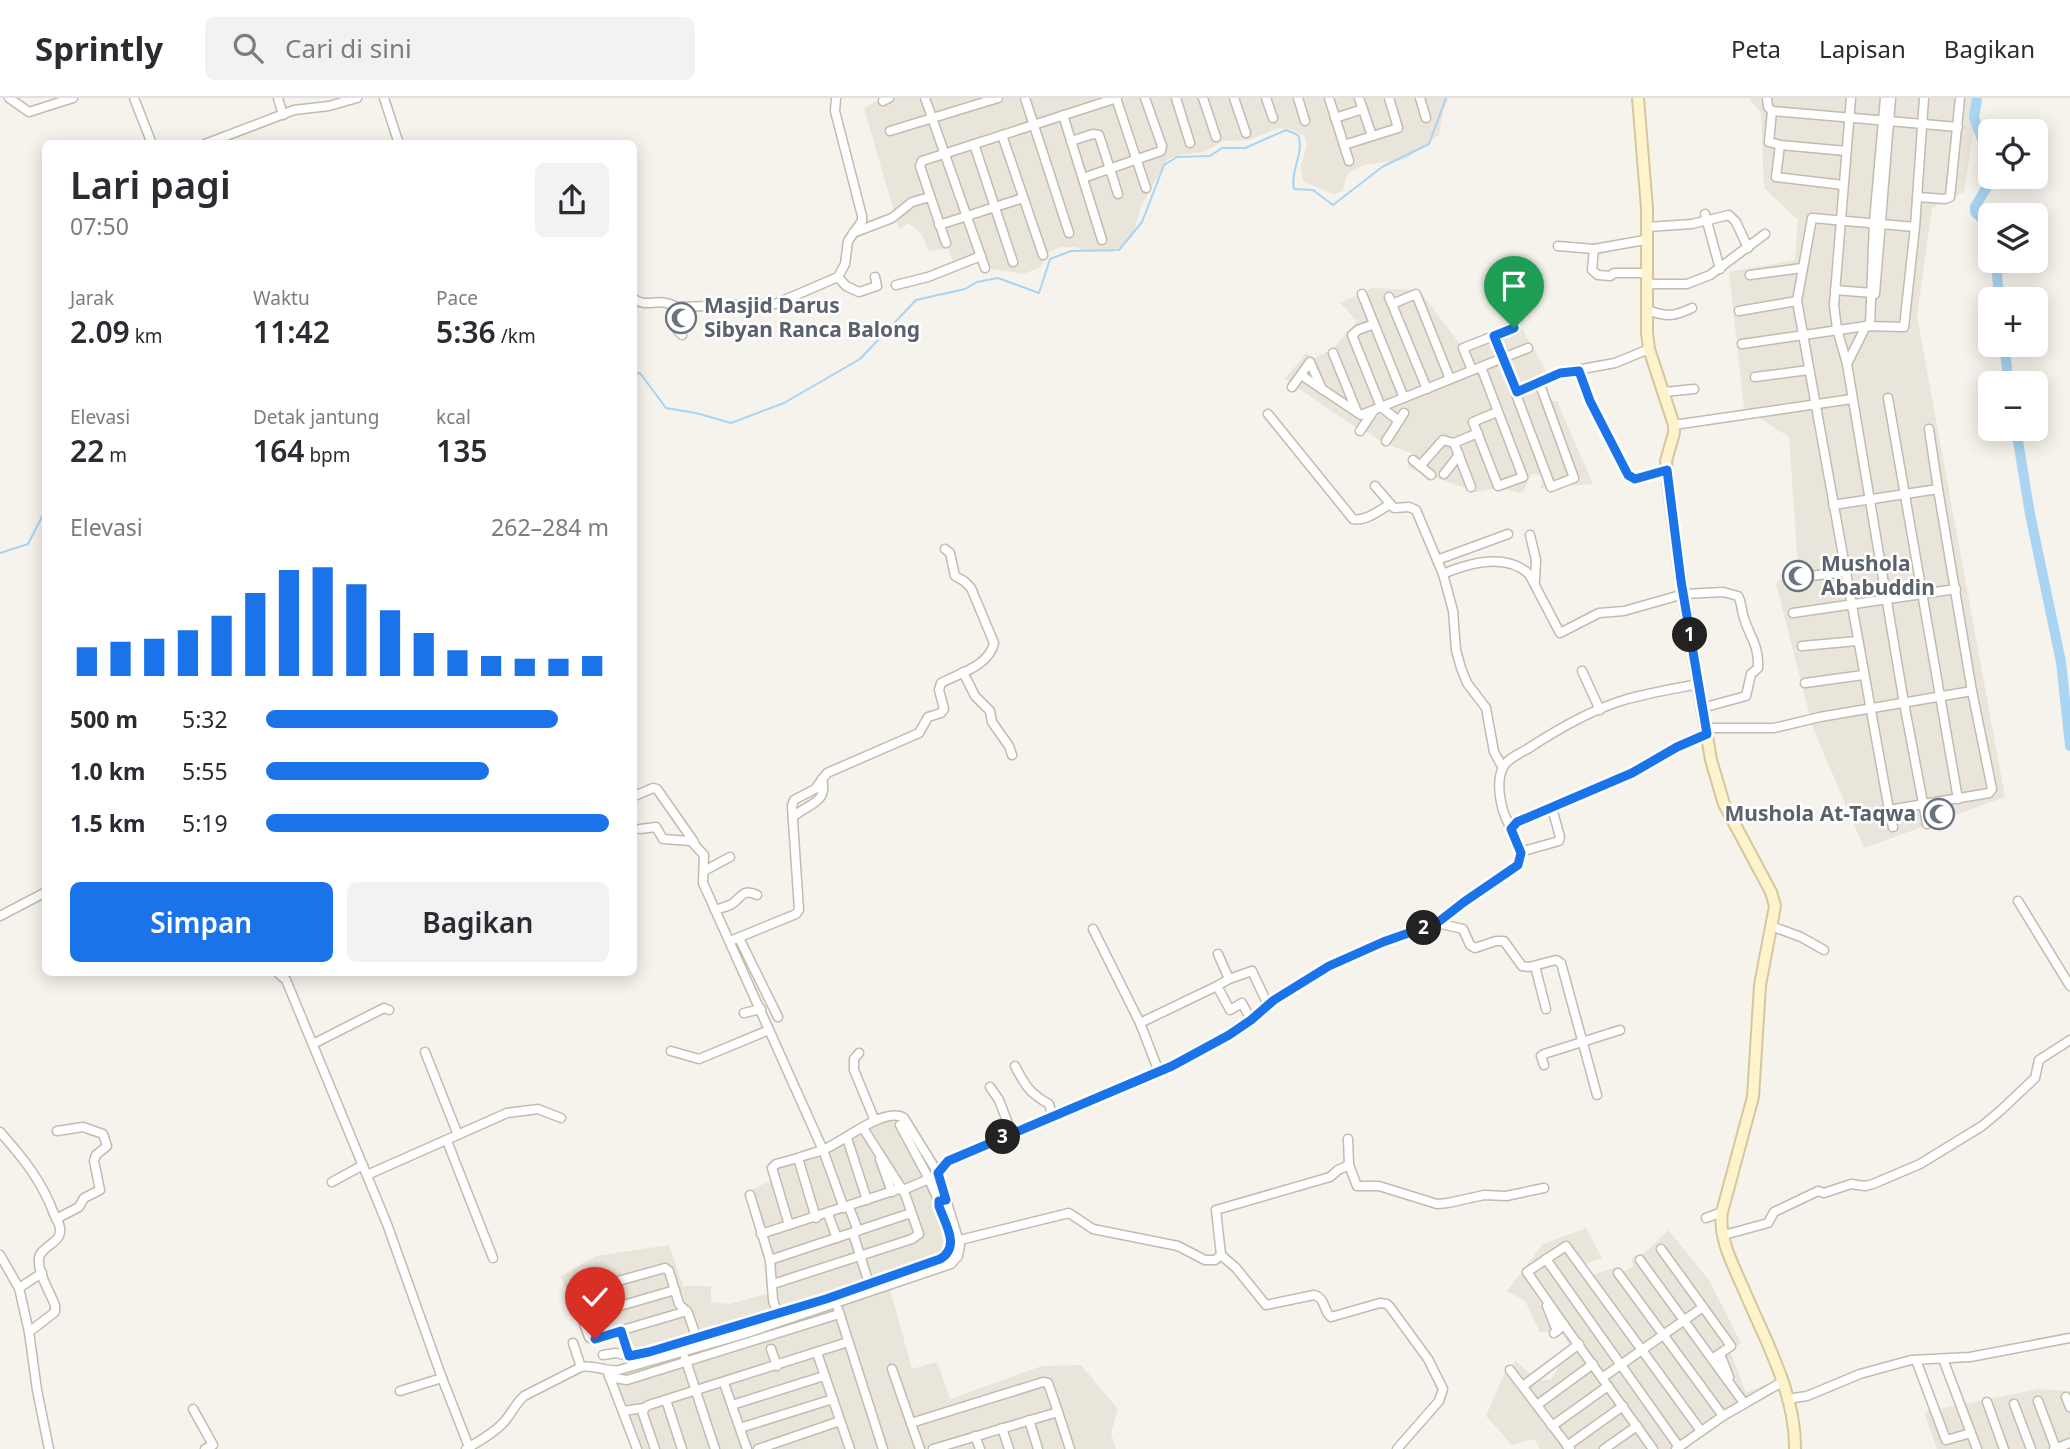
<!DOCTYPE html>
<html lang="id">
<head>
<meta charset="utf-8">
<style>
	:root { --surface:#fff; --page:#f2f2f3; --text:#2b2b33; --muted:#7c7c81; --line:#e1e1e2; --accent:#1a73e8 }
	body { margin:0; font-family:"Noto Sans",sans-serif; background:var(--page); color:var(--text); height:100vh; display:flex; flex-direction:column; font-size:26px; white-space:nowrap }
	* { box-sizing:border-box; margin:0 }
	p { font-size:23px; color:var(--muted) }
	.icon { flex:none; width:38px; height:38px; fill:none; stroke:currentColor; stroke-width:2; stroke-linecap:round; stroke-linejoin:round }
	.map { position:relative; flex:1; overflow:hidden }
	.details { position:absolute; left:42px; top:42px; width:595px; height:836px; display:flex; flex-direction:column; background:var(--surface); border-radius:10px; box-shadow:0 4px 18px #0003 }
	.details>* { flex:none }
	.buttons { position:absolute; left:1978px; top:21px; display:grid; gap:14px }
	.buttons a { display:grid; place-items:center; width:70px; height:70px; border-radius:10px; background:var(--surface); box-shadow:0 4px 18px #0003; font-size:35px }
	.pin { position:absolute; display:grid; place-items:center; width:60px; height:60px; color:#fff; margin:-72px -30px; border-radius:50% 50% 50% 0; rotate:-45deg; box-shadow:0 0 7px #0007 }
	.pin .icon { rotate:45deg }
	.km { position:absolute; width:35px; height:35px; margin:-18px; border-radius:50%; background:#222; color:#fff; font-size:19px; line-height:35px; text-align:center }
	.round { display:grid; place-items:center; flex:none; width:74px; height:74px; border-radius:10px; background:var(--page) }
	.summary { display:flex; align-items:center; justify-content:space-between; height:119px; padding:0 28px }
	h1 { font-size:38px; font-weight:600; line-height:52px }
	.figures { display:grid; grid-template-columns:repeat(3,1fr); gap:10px; height:119px; padding:7px 28px }
	.figures div { display:grid; align-content:center }
	.figures b { font-size:30px; font-weight:600 }
	.figures small { font-size:19px; font-weight:400 }
	.figures p { font-size:19px }
	.chart { height:196px; padding:14px 28px }
	.chart p { display:flex; justify-content:space-between }
	.chart svg { width:100%; height:126px; margin-top:7px; stroke:var(--accent); stroke-width:6 }
	.cta { display:flex; gap:14px; margin-top:auto; padding:14px 28px }
	.cta a { flex:1; height:80px; border-radius:10px; background:var(--accent); color:#fff; font-size:28px; font-weight:600; line-height:80px; text-align:center }
	.cta a+a { background:var(--page); color:var(--text) }
	ul { padding:0 28px; list-style:none; font-size:23px }
	li { display:grid; grid-template-columns:112px 84px 1fr; align-items:center; height:52px }
	li i { height:18px; border-radius:9px; background:var(--accent) }
	header { display:flex; align-items:center; gap:42px; box-sizing:border-box; height:98px; padding:0 35px; background:var(--surface); border-bottom:2px solid var(--line) }
	header strong { font-size:33px }
	nav { display:flex; gap:38px; margin-inline-start:auto; font-size:24px }
	.search { width:490px; height:63px; background:var(--page); display:flex; align-items:center; gap:18px; box-sizing:border-box; padding:0 24px; border-radius:10px; color:var(--muted); font-size:26px }
	.map>svg:first-child { display:block }
	.residential { fill:#eae5da }
	.lines { fill:none; stroke-linecap:round; stroke-linejoin:round }
	.stream { stroke:#a9d4f2; stroke-width:2 }
	.river { stroke:#a9d4f2; stroke-width:10 }
	.street-casing { stroke:#c2bbae; stroke-width:11 }
	.secondary-casing { stroke:#d6c79b; stroke-width:14 }
	.street { stroke:#fff; stroke-width:8 }
	.secondary { stroke:#fff3cd; stroke-width:10 }
	.route-casing { stroke:#fff; stroke-width:14 }
	.route { stroke:#1a73e8; stroke-width:9 }
	.labels { text-anchor:middle; stroke-width:5; stroke-linejoin:round; paint-order:stroke }
	.worship-label { font-size:21px; font-weight:bold; fill:#5b616d; stroke:#fff; text-anchor:start }
</style>
</head>
<body>
<header>
<strong>Sprintly</strong>
<div class="search"><svg class="icon" aria-label="search" viewBox="0 0 24 24"><circle cx="10" cy="10" r="6"/><path d="M15 15l6 6"/></svg>Cari di sini</div>
<nav><a>Peta</a><a>Lapisan</a><a>Bagikan</a></nav>
</header>
<div class="map">
<svg width="2070" height="1351" viewBox="0 0 2070 1351">
	<rect width="100%" height="100%" fill="#f6f3ec"/>
	<!-- residential -->
	<g class="residential">
		<path d="M882,0h567l-6,13 -4,24 -33,24 -43,6 -16,9 -4,16 -9,5 -31,-14 -2,-16 6,-21 -3,-8 -10,-6 -16,-2 -29,12 -26,1 -19,11 -23,3 -14,5 -26,46 -8,30 -13,12 -11,4h-20l-14,-5h-15l-11,5 -9,15 -16,7 -32,-5 -7,-10 -29,10 -8,-21 -19,3 -7,-16 -13,-12 -10,6 -35,-121z"/>
		<path d="M1749,0h230l-15,94 -32,16 -15,108 88,481 -141,51 -51,-120 -37,-144 22,-19 -9,-128 -45,-29 -15,-136 66,-12 3,-40 -34,-32 -3,-75z"/>
		<path d="M1373,190l46,2 41,54 58,-22 30,52 -7,4 9,23h7l36,83 -53,4 5,-12 -14,-2 -8,19 -26,-5 -21,4 -69,-25 7,-13 -31,-11 -14,-10 -14,-6 -70,-48 21,-26 7,6 20,-10 24,-28 -17,-18z"/>
		<path d="M894,1018l10,3 31,57 22,63 -2,14 -6,8 -61,21 24,87 25,-7 13,37 92,-33 39,-1 37,44 -7,24 5,16h-476l-16,-48 -16,-33 20,-7 -7,-23 -9,-2 -26,9 -25,-69 35,-20 73,-11 14,41h28v16l18,2 41,-11 -3,-35 -23,-65 26,-12 -4,-16 71,-22z"/>
		<path d="M1586,1130l16,30 -17,6 8,11 24,-8 5,6 11,-7 -2,-8 15,-6 22,-22 41,50 32,63 -11,8 16,42 28,-12 3,8 -68,42 -22,18h-147l-6,-10 -22,6 -26,-29 18,-42 12,-13 21,19h14l19,-33 -9,-16 -21,1 -15,-31 -18,-10 36,-47z"/>
		<path d="M2039,1291l31,2v58h-133l-13,-37z"/>
	</g>
	<g class="lines">
		<!-- stream -->
		<g class="stream">
			<path d="M634,276l6,-1 26,35 30,5 35,10 53,-20 76,-44 56,-59 49,-11 12,-7 21,-4 41,15 11,-34 21,-8 48,-1 23,-28 22,-57 13,-8 33,-1 12,-8h23l41,-18 12,5c7,18 -8,34 -4,54l19,1 20,15 49,-38 47,-23 17,-46"/>
			<path d="M0,455l28,-9 18,-35"/>
		</g>
		<!-- river -->
		<g class="river">
			<path d="M1977,0l-3,20 12,31 2,36 -13,22v5l15,14"/>
			<path d="M1996,163l3,38"/>
			<path d="M2004,247l5,38"/>
			<path d="M2016,331l14,85 31,148 9,84"/>
		</g>
		<!-- street casing -->
		<g class="street-casing">
			<g id="street">
				<path d="M9,0l20,14 44,-14"/>
				<path d="M134,0l18,46"/>
				<path d="M278,0l5,17"/>
				<path d="M384,0l15,46"/>
				<path d="M925,0l60,170"/>
				<path d="M1025,0l44,135"/>
				<path d="M1116,0l30,90"/>
				<path d="M1176,0l14,45"/>
				<path d="M1203,0l13,39"/>
				<path d="M1234,0l12,35"/>
				<path d="M1266,0l7,20"/>
				<path d="M1298,0l7,23"/>
				<path d="M1329,0l20,63"/>
				<path d="M1359,0l13,38"/>
				<path d="M1420,0l6,20"/>
				<path d="M1767,0l1,9 4,4 -3,31 11,3 -4,32 67,8"/>
				<path d="M1851,0l-17,207 3,24 10,35 57,339 23,121"/>
				<path d="M883,3l6,-3"/>
				<path d="M1772,13l186,16"/>
				<path d="M1063,17l39,125"/>
				<path d="M1335,20l28,-9"/>
				<path d="M890,33l108,-33"/>
				<path d="M1002,37l41,120"/>
				<path d="M1071,43l22,-7 6,1 19,59"/>
				<path d="M205,46l89,-34 35,-4 28,-8"/>
				<path d="M974,46l39,118"/>
				<path d="M1344,47l54,-17 -9,-30"/>
				<path d="M1780,47l66,6"/>
				<path d="M1083,80l78,-27 1,-5 -17,-48"/>
				<path d="M1917,99l28,2 5,-2 10,-99"/>
				<path d="M1705,116l15,55"/>
				<path d="M939,127l84,-27"/>
				<path d="M1647,129l45,-3 37,-9 7,7 12,26"/>
				<path d="M853,135l39,-15 20,-16 18,-5"/>
				<path d="M946,145l-26,-77 2,-5 195,-63"/>
				<path d="M1558,148l36,3 51,-9"/>
				<path d="M1594,151l-2,21 6,5 12,1 4,-3h32"/>
				<path d="M1750,177l52,-7"/>
				<path d="M838,179l8,9 13,6 18,-6 -2,-9"/>
				<path d="M1646,186h41l23,-9 55,-41"/>
				<path d="M896,187l32,-8 53,-21"/>
				<path d="M1835,192l37,3"/>
				<path d="M1362,196l42,104"/>
				<path d="M1875,196l16,-196"/>
				<path d="M1389,199l38,92"/>
				<path d="M634,201c14,10 23,-3 43,8l98,-3 63,-27 7,-13 3,-23 14,-20v-5l-27,-105 1,-13"/>
				<path d="M1392,206l24,-10 34,85"/>
				<path d="M674,208c-5,11 -1,21 8,29"/>
				<path d="M1647,212c20,7 26,7 45,-2"/>
				<path d="M1739,213l58,-10"/>
				<path d="M1374,226l-16,6 -6,5 29,72 18,14"/>
				<path d="M1870,228l4,-104 11,-124"/>
				<path d="M1494,238l57,151 23,-9 -35,-96"/>
				<path d="M1742,246l124,-18 38,1 11,-100"/>
				<path d="M1333,255l24,59"/>
				<path d="M1847,266l19,-38"/>
				<path d="M1481,269l42,110 -25,9 -25,-64 24,-10"/>
				<path d="M1472,272l-9,-22 51,-20"/>
				<path d="M1579,273l11,30 38,74 7,4 32,-9"/>
				<path d="M1301,277l60,40 167,-67"/>
				<path d="M1755,279l54,-7"/>
				<path d="M1292,289l18,-25 12,27"/>
				<path d="M1517,294l43,-19 55,-10 34,-14"/>
				<path d="M1664,294l30,-3"/>
				<path d="M1888,300l70,401"/>
				<path d="M1268,316l85,105c12,3 27,-9 37,-15"/>
				<path d="M1674,327l178,-26"/>
				<path d="M1929,331l9,60"/>
				<path d="M1360,333l14,-21"/>
				<path d="M1386,343l18,-28"/>
				<path d="M1413,362l18,15"/>
				<path d="M1420,368l23,-26 11,3"/>
				<path d="M1444,376l15,-19"/>
				<path d="M1375,388l19,22 15,-1 7,3 27,64c26,-11 63,-21 86,0l31,59 39,-20 25,-2 60,-17 39,-2 15,4c4,7 3,14 6,22 6,20 15,26 14,50l-7,6 -5,22 -44,12"/>
				<path d="M1471,389l-17,-44 24,-10"/>
				<path d="M1833,407l105,-16 34,202 20,98 -3,4 -100,17 -92,-509 15,-83 103,9 9,-129"/>
				<path d="M1530,437l6,25 -1,21"/>
				<path d="M1437,462l71,-26"/>
				<path d="M1443,476l10,37 3,39 5,18 6,15 19,25 8,44 9,16"/>
				<path d="M1791,480l55,-6"/>
				<path d="M1793,515l163,-24"/>
				<path d="M1802,548l55,-5"/>
				<path d="M1582,573l18,39"/>
				<path d="M963,574l12,24 15,15 2,11 17,24 3,9"/>
				<path d="M1805,585l58,-8"/>
				<path d="M1706,630h68l46,-11 152,-26"/>
				<path d="M634,695l3,2 16,-7 4,1 37,53"/>
				<path d="M1870,717l19,-5 4,17"/>
				<path d="M793,719c14,-13 36,-14 29,-38"/>
				<path d="M640,731l16,-2 7,12 28,2 13,14 -1,28 120,267 21,58"/>
				<path d="M1512,731c-11,-15 -17,-45 -9,-62 5,-9 18,-14 26,-19 29,-19 62,-38 95,-48 24,-7 49,-11 74,-16"/>
				<path d="M1520,754l39,-11 1,-4 -8,-29"/>
				<path d="M704,773l26,-14"/>
				<path d="M2018,803l52,85"/>
				<path d="M715,812c5,-2 12,-3 17,-6 10,-7 11,-16 25,-9"/>
				<path d="M0,818l46,-24"/>
				<path d="M1437,825l26,6 7,16 5,3 21,-7h8l18,25 7,1 27,-7 5,3 36,132"/>
				<path d="M1771,828l30,11 23,13"/>
				<path d="M1093,831l47,94 19,49"/>
				<path d="M739,840l39,79"/>
				<path d="M730,843l66,-27 3,-4 -7,-104 2,-6 21,-11 12,-16 92,-40 9,-16 13,-4 3,-4 -5,-19 2,-7c19,-10 48,-17 53,-40l-23,-55 -7,-7 -9,-5 -5,-23 -5,-4"/>
				<path d="M1218,856l11,25 -12,7 13,24 12,-7 9,17"/>
				<path d="M1535,868l11,43"/>
				<path d="M278,875l8,7 5,12 96,232 55,154 27,69"/>
				<path d="M1229,881l23,-8 16,34"/>
				<path d="M744,915l17,-4"/>
				<path d="M1140,925l77,-37"/>
				<path d="M313,946l71,-36 5,2"/>
				<path d="M671,953l28,8 70,-29"/>
				<path d="M425,954l33,83"/>
				<path d="M859,955l-5,6v11l21,51"/>
				<path d="M1544,967l-3,-9 3,-2 76,-24"/>
				<path d="M1015,968c10,19 14,27 34,38l4,14"/>
				<path d="M990,989l9,13 13,34"/>
				<path d="M900,1027l29,54 -26,11"/>
				<path d="M0,1034c23,26 42,49 54,82 2,4 6,10 6,15 2,14 -19,17 -21,29 -2,14 11,34 16,47v7l-26,20"/>
				<path d="M847,1040l20,62"/>
				<path d="M1348,1041l1,26 8,21h22l58,18 11,-1 36,-8 22,1 38,-8"/>
				<path d="M447,1043l46,117"/>
				<path d="M880,1061l12,33"/>
				<path d="M367,1077l140,-62 31,-4 23,9"/>
				<path d="M929,1081l9,21 5,1"/>
				<path d="M332,1084l31,-17"/>
				<path d="M750,1097l20,65 3,40 6,18"/>
				<path d="M849,1109l9,24"/>
				<path d="M828,1116l9,24"/>
				<path d="M816,1120l-18,-60c9,-4 18,-5 27,-9 19,-8 60,-43 79,-31l34,55"/>
				<path d="M1706,1120l16,-6"/>
				<path d="M56,1121l23,-12 5,-9 16,-8 -6,-29 2,-6 11,-9 -4,-12 -20,-7 -26,4"/>
				<path d="M789,1127l-17,-57 4,-4 22,-6"/>
				<path d="M853,1135l18,57"/>
				<path d="M761,1136l141,-46"/>
				<path d="M1724,1137l44,-12 6,-11 44,-21 6,2 27,-9 14,2 8,-2 47,-20 62,-38 18,-15 35,-33 4,-18 31,-20"/>
				<path d="M960,1142l109,-27 24,16 85,17 27,14h10l6,-5 -5,-45 114,-33 8,-7 11,-5"/>
				<path d="M0,1157l19,33 10,44 8,58 12,59"/>
				<path d="M1221,1157l15,13 30,37 48,-10c12,3 9,16 17,22l49,-14 7,1 3,3 38,52 15,30 -4,12 -42,48"/>
				<path d="M1546,1161l133,188"/>
				<path d="M770,1162l141,-47"/>
				<path d="M1640,1162l104,143"/>
				<path d="M1618,1175l105,143"/>
				<path d="M773,1186l139,-45 7,-5 -14,-40 -42,-66"/>
				<path d="M19,1190l23,-15"/>
				<path d="M1547,1208l10,25"/>
				<path d="M1703,1209l28,39 -19,13"/>
				<path d="M838,1211l45,140"/>
				<path d="M687,1213l-95,28 -3,-2 -15,-41 1,-3 90,-25 4,3 10,33 9,9 10,29"/>
				<path d="M582,1219l93,-27"/>
				<path d="M1564,1227l38,53 101,-71 -42,-58"/>
				<path d="M621,1233l8,25"/>
				<path d="M1554,1235l10,-8 -37,-53 39,-26 135,185"/>
				<path d="M573,1245l8,24"/>
				<path d="M771,1251l6,17"/>
				<path d="M817,1255l33,96"/>
				<path d="M1720,1256l9,23"/>
				<path d="M603,1257l13,-2 13,3 20,-4 177,-53 115,-40 9,-7 1,-15 -12,-31v-5"/>
				<path d="M685,1260l30,91"/>
				<path d="M1943,1261l34,90"/>
				<path d="M1916,1262l30,80 25,-7"/>
				<path d="M892,1271l28,80"/>
				<path d="M1510,1272l60,79"/>
				<path d="M608,1275l29,76"/>
				<path d="M609,1279l18,3 212,-66"/>
				<path d="M1602,1280l51,71"/>
				<path d="M724,1285l23,66"/>
				<path d="M1523,1288l56,-42"/>
				<path d="M400,1293l42,-13"/>
				<path d="M2066,1299l4,10"/>
				<path d="M1787,1301l20,-3 53,-22 51,-14 59,-3 100,-19"/>
				<path d="M666,1302l16,49"/>
				<path d="M2038,1303l18,48"/>
				<path d="M1987,1304l17,47"/>
				<path d="M2014,1306l17,45"/>
				<path d="M732,1307l92,-29"/>
				<path d="M1537,1307l56,-41"/>
				<path d="M193,1311l20,36 -8,4"/>
				<path d="M623,1313l21,-3"/>
				<path d="M1029,1322l9,29"/>
				<path d="M911,1325l132,-41 5,1 10,29"/>
				<path d="M1552,1328l56,-40"/>
				<path d="M740,1330l93,-29"/>
				<path d="M1002,1330l7,21"/>
				<path d="M975,1338l5,13"/>
				<path d="M1567,1348l56,-40"/>
				<path d="M466,1351c13,-8 27,-15 37,-26 8,-8 12,-19 21,-27l57,-29c13,-3 24,5 38,3l122,-35 210,-71 7,-8 2,-11 -22,-72 10,-12 225,-95 56,-31 22,-15 23,-20 55,-34 54,-24 54,-19 27,-21 54,-37 3,-11 -9,-25 5,-7 115,-49 45,-26 30,-13"/>
				<path d="M655,1351l-12,-35 1,-6 5,-3 199,-63"/>
				<path d="M758,1351l82,-28"/>
				<path d="M933,1351l125,-37 12,37"/>
				<path d="M1604,1351l33,-23"/>
				<path d="M1676,1351l47,-33 59,-34"/>
				<path d="M2054,1351l16,-6"/>
			</g>
		</g>
		<!-- secondary casing -->
		<g class="secondary-casing">
			<path id="secondary" d="M1638,0l9,110v125l2,16 25,76v8l-8,28 2,20 13,100 30,179 13,44 47,88 4,14 -15,79 -7,112 -31,115c-4,26 12,55 22,78 21,50 52,104 51,159"/>
		</g>
		<!-- street -->
		<use href="#street" class="street"/>
		<!-- secondary -->
		<use href="#secondary" class="secondary"/>
	</g>
	<g class="lines">
		<!-- route casing -->
		<g class="route-casing">
			<path id="route" d="M595,1241l26,-8 8,25 20,-4 177,-53 114,-40c21,-12 5,-35 -1,-53v-5l7,-1 -8,-27 10,-12 224,-95 57,-31 22,-15 23,-20 55,-34 54,-24 54,-19 27,-21 54,-37 3,-12 -10,-24 6,-7 115,-49 45,-26 30,-13 -26,-153 -14,-111 -32,9 -7,-4 -38,-74 -11,-30 -19,2 -43,19 -23,-56 20,-8"/>
		</g>
		<!-- route -->
		<use href="#route" class="route"/>
	</g>
	<!-- icons -->
	<defs>
		<g id="mosque-ring" transform="scale(1.575)"><circle r="9.5" fill="#fff" stroke="#6b7280" stroke-width="1.5"/><path d="M3.5-4.9A6 6 0 1 0 3.5 4.9A5 5 0 1 1 3.5-4.9Z" fill="#6b7280"/></g>
	</defs>
	<g fill-rule="evenodd">
		<use href="#mosque-ring" x="681" y="220"/>
		<use href="#mosque-ring" x="1798" y="478"/>
		<use href="#mosque-ring" x="1939" y="716"/>
	</g>
	<g class="labels">
		<!-- worship labels -->
		<g class="worship-label">
			<text x="704" y="215">Masjid Darus<tspan x="704" dy="24">Sibyan Ranca Balong</tspan></text>
			<text x="1821" y="473">Mushola<tspan x="1821" dy="24">Ababuddin</tspan></text>
			<text x="1916" y="723" text-anchor="end">Mushola At-Taqwa</text>
		</g>
	</g>
</svg>
<div class="buttons">
<a><svg class="icon" aria-label="locate" viewBox="0 0 24 24"><circle cx="12" cy="12" r="6"/><path d="M12 2v4M12 18v4M2 12h4M18 12h4"/></svg></a>
<a><svg class="icon" aria-label="layers" viewBox="0 0 24 24"><path d="M12 4l9 5-9 5-9-5zM3 14l9 5 9-5"/></svg></a>
<a>+</a>
<a>−</a>
</div>
<div class="pin" style="left:1514px;top:230px;background:#1e9e55"><svg class="icon" aria-label="arrive" viewBox="0 0 24 24"><path d="M6 21V4h12l-3 4 3 4H6"/></svg></div>
<div class="pin" style="left:595px;top:1241px;background:#d93025"><svg class="icon" aria-label="check" viewBox="0 0 24 24"><path d="M5 12l5 5 9-10"/></svg></div>
<b class="km" style="left:1690px;top:537px">1</b>
<b class="km" style="left:1424px;top:830px">2</b>
<b class="km" style="left:1003px;top:1039px">3</b>
<section class="details">
<div class="summary"><div><h1>Lari pagi</h1><p>07:50</p></div><a class="round"><svg class="icon" aria-label="share" viewBox="0 0 24 24"><path d="M12 15V3M7 8l5-5 5 5M5 13v7h14v-7"/></svg></a></div>
<div class="figures">
<div><p>Jarak</p><b>2.09<small> km</small></b></div>
<div><p>Waktu</p><b>11:42</b></div>
<div><p>Pace</p><b>5:36<small> /km</small></b></div>
</div>
<div class="figures">
<div><p>Elevasi</p><b>22<small> m</small></b></div>
<div><p>Detak jantung</p><b>164<small> bpm</small></b></div>
<div><p>kcal</p><b>135</b></div>
</div>
<div class="chart"><p><span>Elevasi</span>262–284 m</p>
<svg viewBox="0 0 160 44" preserveAspectRatio="none"><path d="M5 44V34M15 44V32M25 44V31M35 44V28M45 44V23M55 44V15M65 44V7M75 44V6M85 44V12M95 44V21M105 44V29M115 44V35M125 44V37M135 44V38M145 44V38M155 44V37"/></svg>
</div>
<ul>
<li><b>500 m</b>5:32<i style="width:85%"></i></li>
<li><b>1.0 km</b>5:55<i style="width:65%"></i></li>
<li><b>1.5 km</b>5:19<i style="width:100%"></i></li>
</ul>
<div class="cta"><a>Simpan</a><a>Bagikan</a></div>
</section>
</div>
</body>
</html>
